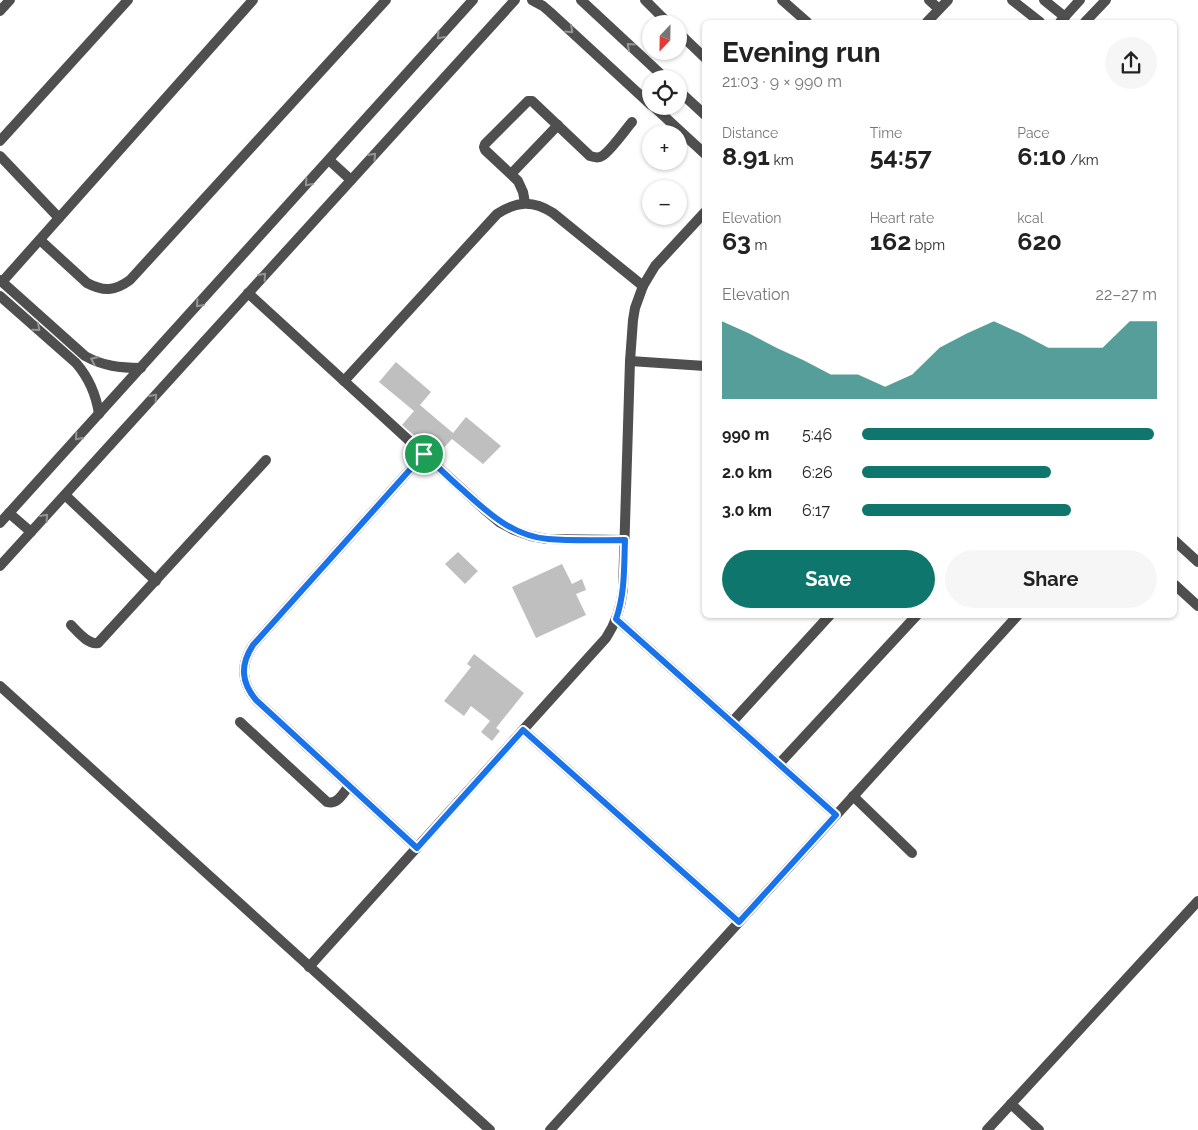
<!DOCTYPE html>
<html lang="en">
<head>
<meta charset="utf-8">
<style>
	:root { --surface:#fff; --page:#f6f6f6; --text:#222; --muted:#767676; --accent:#0f766e }
	body { margin:0; font-family:Raleway,sans-serif; background:var(--page); color:var(--text); height:100vh; display:flex; flex-direction:column; font-size:19px; white-space:nowrap }
	* { box-sizing:border-box; margin:0 }
	p { font-size:16px; color:var(--muted) }
	.icon { flex:none; width:28px; height:28px; fill:none; stroke:currentColor; stroke-width:2; stroke-linecap:round; stroke-linejoin:round }
	.map { position:relative; flex:1; overflow:hidden }
	.sheet { position:absolute; left:702px; top:20px; width:475px; height:598px; display:flex; flex-direction:column; background:var(--surface); border-radius:8px; box-shadow:0 1px 4px #0004 }
	.sheet>* { flex:none }
	.needle { width:32px; rotate:202deg }
	.fabs { position:absolute; left:642px; top:15px; display:grid; gap:10px }
	.fabs a { display:grid; place-items:center; width:45px; height:45px; border-radius:50%; background:var(--surface); box-shadow:0 1px 4px #0004; font-size:25px }
	.pin { position:absolute; display:grid; place-items:center; width:42px; height:42px; color:#fff; margin:-21px; border:2px solid #fff; border-radius:50%; box-shadow:0 1px 5px #0007 }
	.round { display:grid; place-items:center; flex:none; width:52px; height:52px; border-radius:26px; background:var(--page) }
	.overview { display:flex; align-items:center; justify-content:space-between; height:85px; padding:0 20px }
	h1 { font-size:28px; font-weight:700; line-height:38px }
	.stats { display:grid; grid-template-columns:repeat(3,1fr); gap:8px; height:85px; padding:5px 20px }
	.stats div { display:grid; align-content:center }
	.stats b { font-size:25px; font-weight:700 }
	.stats small { font-size:14px; font-weight:400 }
	.stats p { font-size:14px }
	.chart { height:140px; padding:10px 20px }
	.chart p { display:flex; justify-content:space-between }
	.chart svg { width:100%; height:90px; margin-top:5px; fill:var(--accent); opacity:.7 }
	.button { display:flex; gap:10px; margin-top:auto; padding:10px 20px }
	.button a { flex:1; height:58px; border-radius:30px; background:var(--accent); color:#fff; font-size:20px; font-weight:700; line-height:58px; text-align:center }
	.button a+a { background:var(--page); color:var(--text) }
	ul { padding:0 20px; list-style:none; font-size:16px }
	li { display:grid; grid-template-columns:80px 60px 1fr; align-items:center; height:38px }
	li i { height:12px; border-radius:6px; background:var(--accent) }
	.map>svg:first-child { display:block }
	.building { fill:#bfbfbf }
	.lines { fill:none; stroke-linecap:round; stroke-linejoin:round }
	.street { stroke:#4f4f4f; stroke-width:10 }
	.oneway { stroke:#959595 }
	.route-casing { stroke:#fff; stroke-width:10 }
	.route { stroke:#1a73e8; stroke-width:6 }
</style>
</head>
<body>
<div class="map">
<svg width="1198" height="1130" viewBox="0 0 1198 1130">
	<rect width="100%" height="100%" fill="#fff"/>
	<!-- building -->
	<g class="building">
		<path d="M396,362l35,30 -11,13 33,28 13,-16 35,29 -18,18 -31,-25 -15,16 -35,-30 12,-14 -35,-29z"/>
		<path d="M458,552l20,19 -13,13 -20,-20z"/>
		<path d="M562,564l10,20 10,-5 4,11 -10,4 10,21 -50,23 -24,-51z"/>
		<path d="M474,654l50,39 -28,35 4,3 -8,10 -11,-9 9,-11 -19,-15 -7,10 -20,-15 27,-34 -4,-3z"/>
	</g>
	<g class="lines">
		<!-- street -->
		<g class="street">
			<path d="M532,0l11,6 7,6 101,93"/>
			<path d="M581,0l85,79"/>
			<path d="M645,0l24,24"/>
			<path d="M782,0l25,22"/>
			<path d="M929,0l10,9"/>
			<path d="M1012,0l28,22"/>
			<path d="M1044,0l21,17"/>
			<path d="M0,11l10,-11"/>
			<path d="M927,22l21,-22"/>
			<path d="M1060,22l20,-22"/>
			<path d="M1085,22l21,-22"/>
			<path d="M679,33l26,25"/>
			<path d="M679,91l26,24"/>
			<path d="M653,106l52,48"/>
			<path d="M0,141l128,-141"/>
			<path d="M0,156l59,62"/>
			<path d="M329,160l22,20"/>
			<path d="M511,174l47,-49"/>
			<path d="M525,203l-2,-11 -5,-11 -33,-31 -1,-3 1,-3 43,-43h4l58,55c4,1 8,3 12,0 7,-3 24,-27 30,-34"/>
			<path d="M40,240l47,43c17,9 28,8 43,-3l256,-280"/>
			<path d="M0,280l85,76c18,10 35,12 56,12"/>
			<path d="M2,282l251,-282"/>
			<path d="M248,293l238,218 13,11 15,8 17,6 16,3 78,1"/>
			<path d="M0,296l76,67c13,15 20,31 23,51"/>
			<path d="M630,361l75,5"/>
			<path d="M344,381l153,-167c20,-13 36,-14 56,-1l90,73"/>
			<path d="M65,495l91,86"/>
			<path d="M9,513l22,19"/>
			<path d="M0,523l473,-523"/>
			<path d="M1175,541l23,21"/>
			<path d="M0,566l515,-566"/>
			<path d="M1175,585l23,21"/>
			<path d="M616,619l220,196"/>
			<path d="M71,625c7,7 17,20 27,18l168,-183"/>
			<path d="M0,686l490,444"/>
			<path d="M240,722l87,80c11,3 16,-9 22,-16"/>
			<path d="M732,722l98,-107"/>
			<path d="M523,730l216,192"/>
			<path d="M779,764l138,-149"/>
			<path d="M853,796l59,57"/>
			<path d="M417,848l-161,-148c-15,-18 -16,-35 -3,-55l171,-191"/>
			<path d="M309,967l297,-329c10,-15 15,-31 17,-49l7,-228 3,-41 2,-12 8,-22 12,-20 50,-54"/>
			<path d="M1011,1104l28,26"/>
			<path d="M550,1130l468,-515"/>
			<path d="M987,1130l211,-229"/>
		</g>
	</g>
	<!-- one-way arrows -->
	<defs><path id="oneway-chevron" d="M-2-3.5L2.5 0L-2 3.5" fill="none" stroke-width="1.6" stroke-linecap="round" stroke-linejoin="round" transform="scale(1.25)"/></defs>
	<g class="oneway">
		<use href="#oneway-chevron" transform="translate(570 30) rotate(43)"/>
		<use href="#oneway-chevron" transform="translate(440 36) rotate(132)"/>
		<use href="#oneway-chevron" transform="translate(630 46) rotate(-138)"/>
		<use href="#oneway-chevron" transform="translate(373 156) rotate(-48)"/>
		<use href="#oneway-chevron" transform="translate(308 183) rotate(132)"/>
		<use href="#oneway-chevron" transform="translate(263 276) rotate(-48)"/>
		<use href="#oneway-chevron" transform="translate(199 304) rotate(132)"/>
		<use href="#oneway-chevron" transform="translate(37 328) rotate(41)"/>
		<use href="#oneway-chevron" transform="translate(94 360) rotate(-156)"/>
		<use href="#oneway-chevron" transform="translate(154 397) rotate(-48)"/>
		<use href="#oneway-chevron" transform="translate(78 437) rotate(132)"/>
		<use href="#oneway-chevron" transform="translate(45 517) rotate(-48)"/>
	</g>
	<g class="lines">
		<!-- route casing -->
		<g class="route-casing">
			<path id="route" d="M424,454c13,12 26,25 40,37 24,22 49,45 84,48 25,2 51,1 77,1 -1,27 0,54 -9,79l220,196 -97,107 -216,-192 -106,118 -161,-148c-15,-18 -16,-35 -3,-55z"/>
		</g>
		<!-- route -->
		<use href="#route" class="route"/>
	</g>
</svg>
<div class="fabs">
<a><svg class="needle" viewBox="-14 -14 28 28"><path d="M0-13l5 13h-10z" fill="#e53935"/><path d="M0 13l5-13h-10z" fill="#767676"/></svg></a>
<a><svg class="icon" aria-label="locate" viewBox="0 0 24 24"><circle cx="12" cy="12" r="6"/><path d="M12 2v4M12 18v4M2 12h4M18 12h4"/></svg></a>
<a>+</a>
<a>−</a>
</div>
<div class="pin" style="left:424px;top:454px;background:#1e9e55"><svg class="icon" aria-label="arrive" viewBox="0 0 24 24"><path d="M6 21V4h12l-3 4 3 4H6"/></svg></div>
<section class="sheet">
<div class="overview"><div><h1>Evening run</h1><p>21:03 · 9 × 990 m</p></div><a class="round"><svg class="icon" aria-label="share" viewBox="0 0 24 24"><path d="M12 15V3M7 8l5-5 5 5M5 13v7h14v-7"/></svg></a></div>
<div class="stats">
<div><p>Distance</p><b>8.91<small> km</small></b></div>
<div><p>Time</p><b>54:57</b></div>
<div><p>Pace</p><b>6:10<small> /km</small></b></div>
</div>
<div class="stats">
<div><p>Elevation</p><b>63<small> m</small></b></div>
<div><p>Heart rate</p><b>162<small> bpm</small></b></div>
<div><p>kcal</p><b>620</b></div>
</div>
<div class="chart"><p><span>Elevation</span>22–27 m</p>
<svg viewBox="0 0 160 44" preserveAspectRatio="none"><path d="M0 44V6L10 12L20 19L30 25L40 32L50 32L60 38L70 32L80 19L90 12L100 6L110 12L120 19L130 19L140 19L150 6L160 6V44z"/></svg>
</div>
<ul>
<li><b>990 m</b>5:46<i style="width:99%"></i></li>
<li><b>2.0 km</b>6:26<i style="width:64%"></i></li>
<li><b>3.0 km</b>6:17<i style="width:71%"></i></li>
</ul>
<div class="button"><a>Save</a><a>Share</a></div>
</section>
</div>
</body>
</html>
